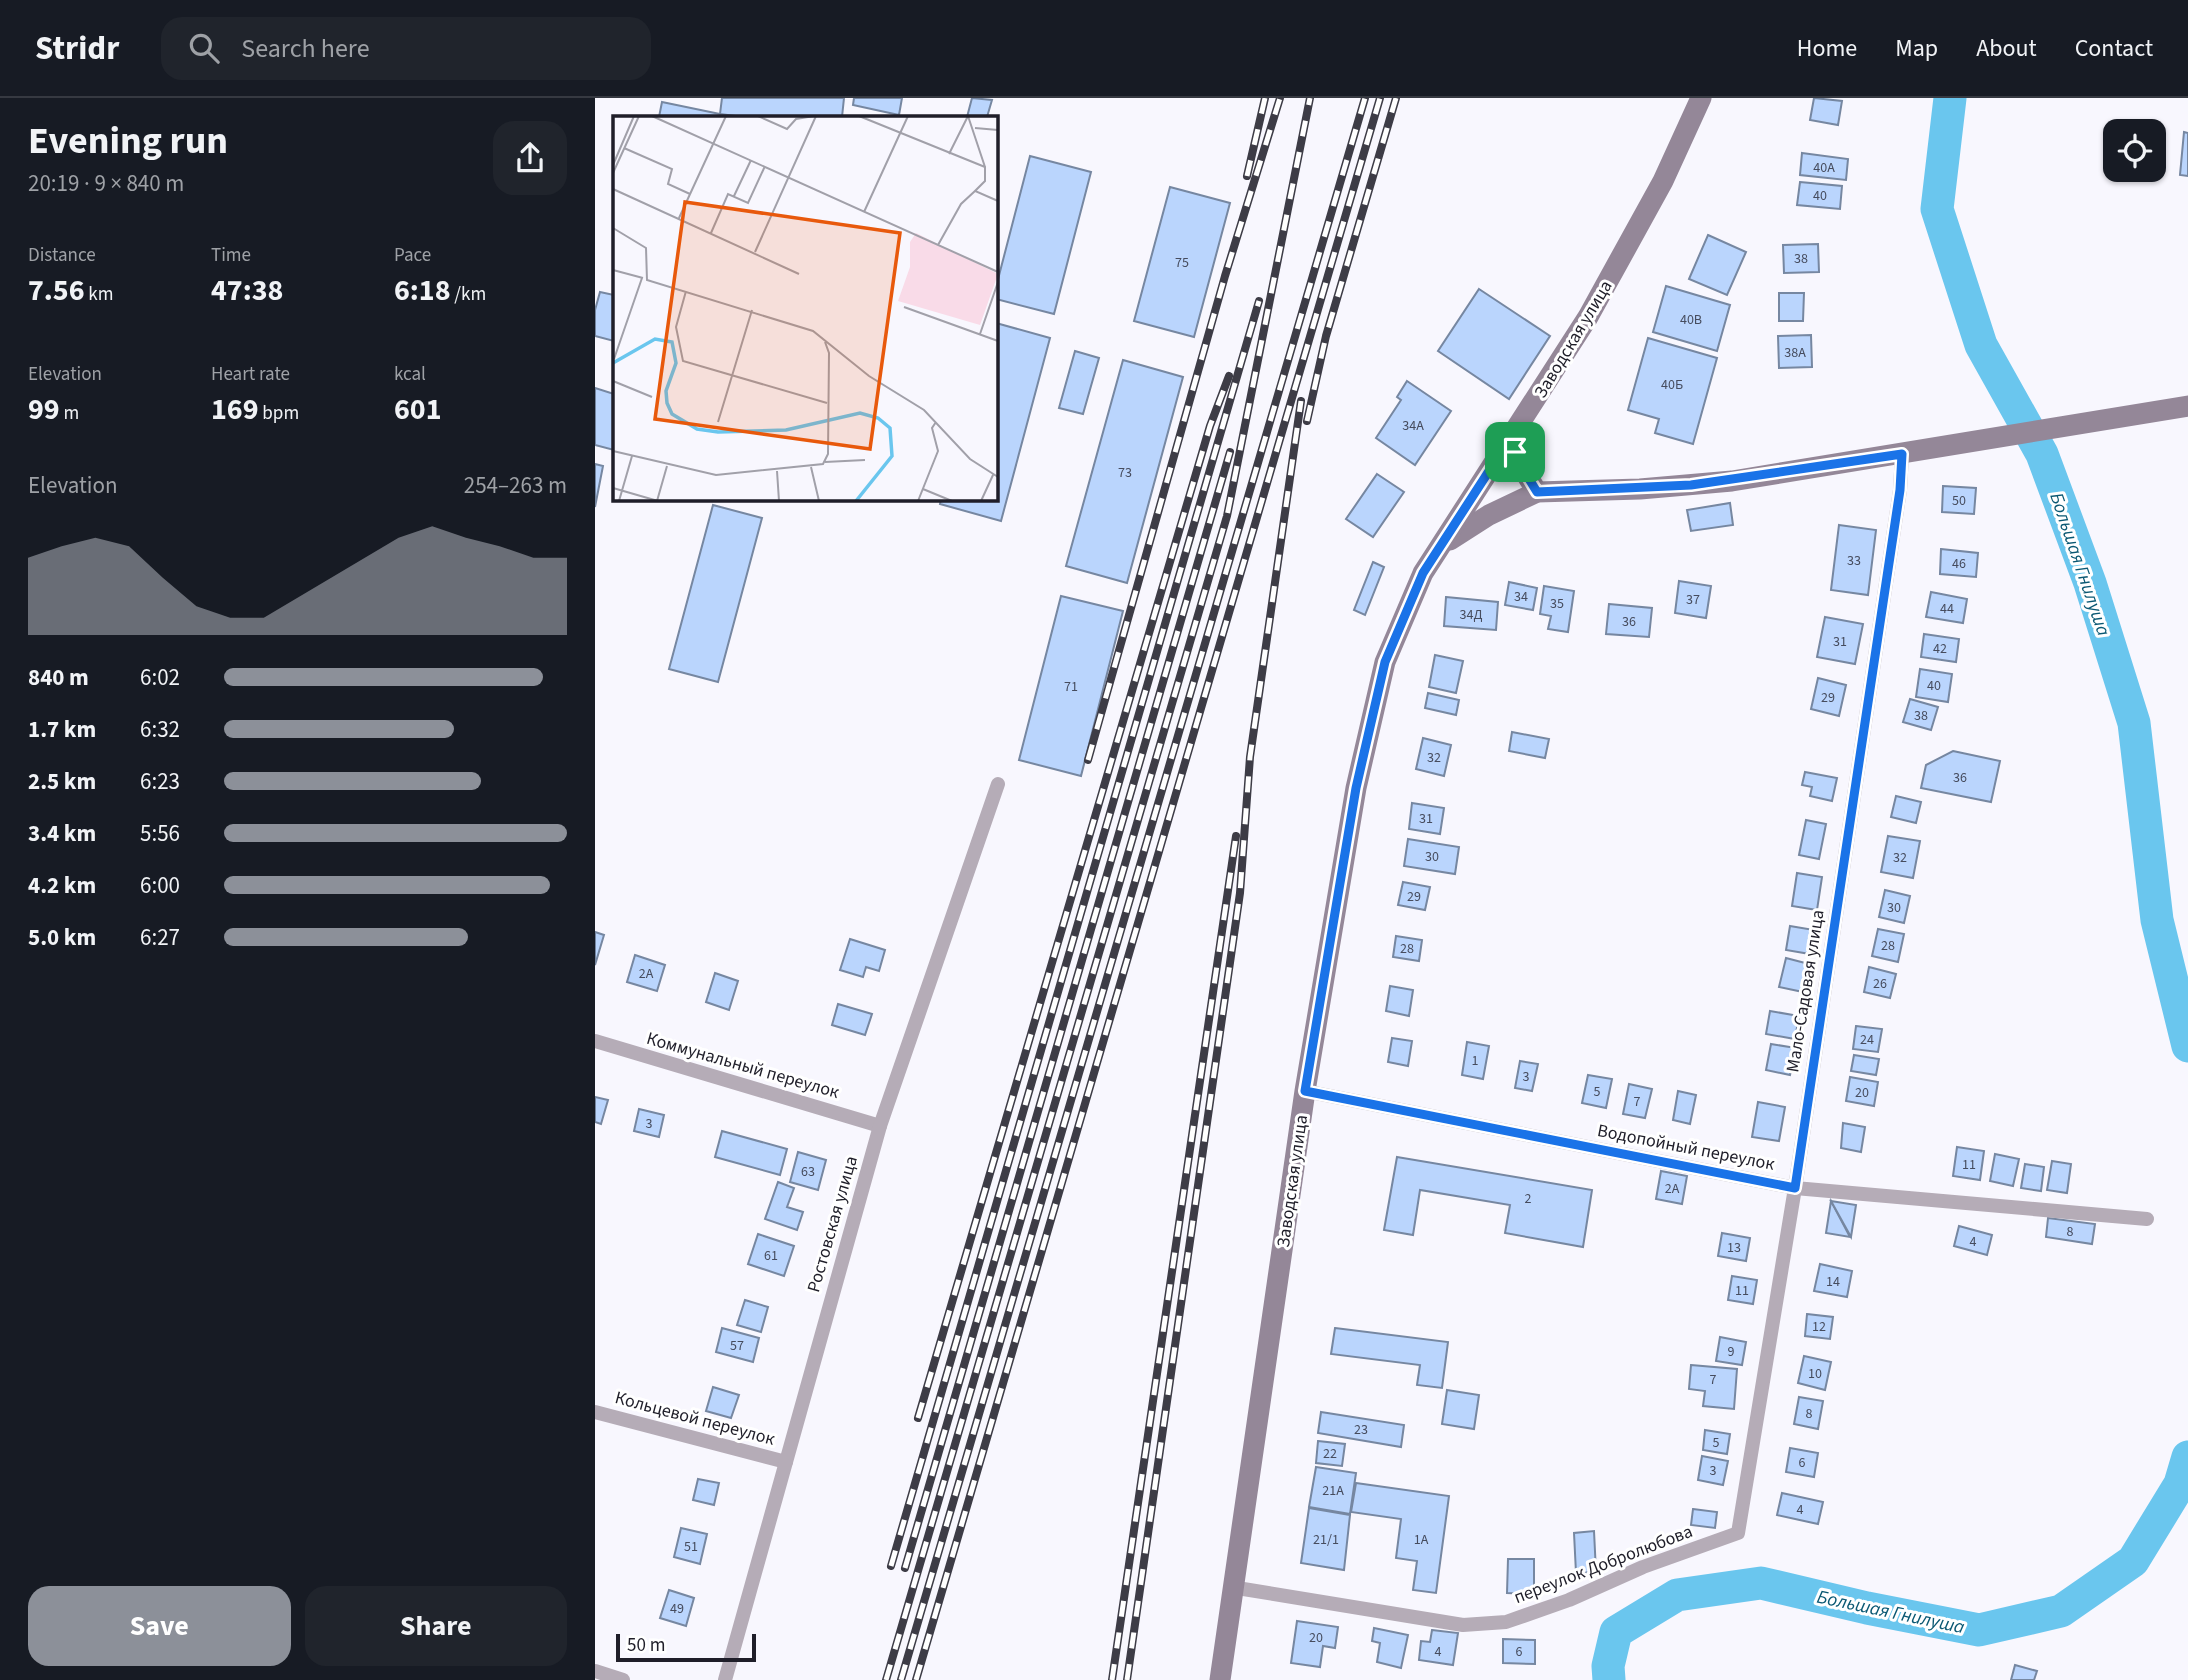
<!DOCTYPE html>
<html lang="en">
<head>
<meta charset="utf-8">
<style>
	:root { --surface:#171b24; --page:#20242c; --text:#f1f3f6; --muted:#9ea1a6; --line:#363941; --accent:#8c9099 }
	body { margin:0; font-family:"Source Sans 3",sans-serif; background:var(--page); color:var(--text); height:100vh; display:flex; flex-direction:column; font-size:26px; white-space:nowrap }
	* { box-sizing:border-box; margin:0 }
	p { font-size:23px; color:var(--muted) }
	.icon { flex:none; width:38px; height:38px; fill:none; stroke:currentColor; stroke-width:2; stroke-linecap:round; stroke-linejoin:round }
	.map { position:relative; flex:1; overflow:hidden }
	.details { display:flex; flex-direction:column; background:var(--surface); width:595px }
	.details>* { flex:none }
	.buttons { position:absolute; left:1508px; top:21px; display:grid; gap:14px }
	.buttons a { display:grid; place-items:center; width:63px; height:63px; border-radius:14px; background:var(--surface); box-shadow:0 2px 5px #0004; font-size:35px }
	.scale { position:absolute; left:21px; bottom:18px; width:140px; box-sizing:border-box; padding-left:7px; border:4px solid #1f1e29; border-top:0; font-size:19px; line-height:24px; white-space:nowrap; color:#1f1e29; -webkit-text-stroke:5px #fff; paint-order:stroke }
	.pin { position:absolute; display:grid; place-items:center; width:60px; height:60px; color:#fff; margin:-30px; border-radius:14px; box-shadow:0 4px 10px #0006 }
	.round { display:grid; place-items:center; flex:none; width:74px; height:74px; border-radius:21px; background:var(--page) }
	.headline { display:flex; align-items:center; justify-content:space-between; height:119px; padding:0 28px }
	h1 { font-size:38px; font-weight:700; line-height:52px }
	.metrics { display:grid; grid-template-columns:repeat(3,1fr); gap:10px; height:119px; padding:7px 28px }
	.metrics div { display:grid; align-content:center }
	.metrics b { font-size:30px; font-weight:700 }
	.metrics small { font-size:19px; font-weight:400 }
	.metrics p { font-size:19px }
	.chart { height:196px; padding:14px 28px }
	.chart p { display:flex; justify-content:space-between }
	.chart svg { width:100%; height:126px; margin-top:7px; fill:var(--accent); opacity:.7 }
	.cta { display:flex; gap:14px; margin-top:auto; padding:14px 28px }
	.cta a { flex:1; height:80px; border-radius:21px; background:var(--accent); color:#fff; font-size:28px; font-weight:700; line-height:80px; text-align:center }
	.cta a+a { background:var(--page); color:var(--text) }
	ul { padding:0 28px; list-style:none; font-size:23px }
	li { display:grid; grid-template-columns:112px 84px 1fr; align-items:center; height:52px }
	li i { height:18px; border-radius:9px; background:var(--accent) }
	header { display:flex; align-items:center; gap:42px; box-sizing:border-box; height:98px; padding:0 35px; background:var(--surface); border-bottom:2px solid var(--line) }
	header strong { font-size:33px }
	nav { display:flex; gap:38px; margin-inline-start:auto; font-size:24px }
	.search { width:490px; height:63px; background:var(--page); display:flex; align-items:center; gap:18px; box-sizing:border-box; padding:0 24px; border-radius:21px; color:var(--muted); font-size:26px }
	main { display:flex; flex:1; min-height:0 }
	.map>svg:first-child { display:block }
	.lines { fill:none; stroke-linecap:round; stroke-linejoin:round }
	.river { stroke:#6ac6ee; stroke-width:33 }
	.building { fill:#bad5fd; stroke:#7687a1; stroke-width:2 }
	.minor { stroke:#b5acb7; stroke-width:14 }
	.secondary { stroke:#948798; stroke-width:21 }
	.rail-casing { stroke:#3d3c46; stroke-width:8 }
	.rail { stroke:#fff; stroke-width:5; stroke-dasharray:16; stroke-linecap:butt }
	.route-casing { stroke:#fff; stroke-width:14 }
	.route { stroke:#1a73e8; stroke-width:9 }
	.labels { text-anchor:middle; stroke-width:6; stroke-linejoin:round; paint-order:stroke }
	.number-label { font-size:14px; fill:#464c5e }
	.street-label { font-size:18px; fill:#1f1e29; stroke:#fff }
	.water-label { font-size:19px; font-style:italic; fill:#0a5873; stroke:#fff }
	.inset-river { fill:none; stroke:#6ac6ee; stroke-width:3.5 }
	.inset-road { fill:none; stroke:#a1a0a9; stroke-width:2 }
	.view { fill:#e8590c; fill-opacity:0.15; stroke:#e8590c; stroke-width:3.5 }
	.inset-edge { fill:none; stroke:#1f1e29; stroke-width:3.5 }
</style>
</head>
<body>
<header>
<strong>Stridr</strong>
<div class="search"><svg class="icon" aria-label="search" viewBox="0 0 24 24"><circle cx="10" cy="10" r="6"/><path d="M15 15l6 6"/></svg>Search here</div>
<nav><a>Home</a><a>Map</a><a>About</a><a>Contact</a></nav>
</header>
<main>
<section class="details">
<div class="headline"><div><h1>Evening run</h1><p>20:19 · 9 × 840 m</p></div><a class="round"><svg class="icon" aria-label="share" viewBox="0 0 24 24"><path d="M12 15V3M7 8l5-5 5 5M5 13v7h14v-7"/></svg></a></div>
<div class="metrics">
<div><p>Distance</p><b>7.56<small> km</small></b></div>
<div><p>Time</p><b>47:38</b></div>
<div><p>Pace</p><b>6:18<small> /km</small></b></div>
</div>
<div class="metrics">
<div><p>Elevation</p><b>99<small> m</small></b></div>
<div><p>Heart rate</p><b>169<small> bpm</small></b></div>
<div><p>kcal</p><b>601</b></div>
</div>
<div class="chart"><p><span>Elevation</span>254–263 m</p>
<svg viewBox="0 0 160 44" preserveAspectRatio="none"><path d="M0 44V17L10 13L20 10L30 13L40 24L50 34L60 38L70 38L80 31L90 24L100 17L110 10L120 6L130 10L140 13L150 17L160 17V44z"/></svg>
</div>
<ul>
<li><b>840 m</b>6:02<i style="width:93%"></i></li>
<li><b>1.7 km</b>6:32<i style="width:67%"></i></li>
<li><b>2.5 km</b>6:23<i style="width:75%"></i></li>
<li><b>3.4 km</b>5:56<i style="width:100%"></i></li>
<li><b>4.2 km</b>6:00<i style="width:95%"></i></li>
<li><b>5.0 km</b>6:27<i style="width:71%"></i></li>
</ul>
<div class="cta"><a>Save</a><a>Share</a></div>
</section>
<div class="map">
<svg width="1593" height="1582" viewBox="0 0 1593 1582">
	<rect width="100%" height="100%" fill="#f8f7fe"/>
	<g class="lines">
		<!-- river -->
		<g class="river">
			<path d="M1355,0l-13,111 44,136 61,109 48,129 44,140 23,197 31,126"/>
			<path d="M1014,1582l-1,-14 8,-34 61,-37 84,-12 106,25 112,22 82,-19 72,-50 47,-77 8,-27"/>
		</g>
	</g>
	<!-- building -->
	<g class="building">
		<path d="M127,0h122l-2,19h-99l-23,-3z"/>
		<path d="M259,0h48l-3,17 -46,-10z"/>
		<path d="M377,0l20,2 -5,17h-20z"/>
		<path d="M1219,0l28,3 -4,24 -28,-5z"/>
		<path d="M67,4l58,12 -1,3h-60z"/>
		<path d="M1589,34l4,1v43l-8,-1z"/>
		<path d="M1207,55l46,6 -2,21 -46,-5z"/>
		<path d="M435,58l61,16 -37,142 -58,-15v-12z"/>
		<path d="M1205,84l42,4 -2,23 -43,-4z"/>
		<path d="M575,89l60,16 -36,134 -60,-16z"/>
		<path d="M1113,137l38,17 -19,43 -38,-16z"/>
		<path d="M1223,146l1,28 -35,1 -1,-28z"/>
		<path d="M1071,188l64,19 -13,46 -64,-19z"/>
		<path d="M884,191l71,47 -41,63 -71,-48z"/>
		<path d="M5,194l14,3v46l-19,-5v-26z"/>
		<path d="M1184,195h25l-1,28h-24z"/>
		<path d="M401,225l54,15 -49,183 -61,-17 1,-5h55z"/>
		<path d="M1216,237l1,32 -33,1 -1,-32z"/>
		<path d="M1053,240l69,20 -24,86 -38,-11 4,-14 -31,-9z"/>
		<path d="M480,253l24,7 -16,56 -24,-6z"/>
		<path d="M528,262l60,17 -56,206 -61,-17z"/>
		<path d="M812,283l44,30 -36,54 -39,-27 25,-38 -4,-3z"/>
		<path d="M0,290l19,6v56l-19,-5z"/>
		<path d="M0,366l8,2 -8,41z"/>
		<path d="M782,376l27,18 -31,45 -27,-18z"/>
		<path d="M1348,388l33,2 -2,26 -32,-2z"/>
		<path d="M1135,405l3,22 -42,6 -4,-21z"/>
		<path d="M118,407l49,13 -44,164 -49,-13z"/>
		<path d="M1244,427l37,5 -8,65 -37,-5z"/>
		<path d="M1346,451l37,4 -2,24 -36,-3z"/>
		<path d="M778,464l11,5 -19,48 -11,-5z"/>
		<path d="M1084,483l32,5 -5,32 -31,-5z"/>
		<path d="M914,484l28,6 -4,22 -28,-5z"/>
		<path d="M949,488l30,5 -6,41 -20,-3 3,-13 -11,-2z"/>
		<path d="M1336,494l36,7 -4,24 -37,-6z"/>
		<path d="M466,498l62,15 -42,165 -62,-16z"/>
		<path d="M851,499l52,5 -2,28 -52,-4z"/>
		<path d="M1014,506l43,4 -3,29 -43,-3z"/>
		<path d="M1230,519l38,7 -8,40 -38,-7z"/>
		<path d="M1329,536l35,5 -3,23 -35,-5z"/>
		<path d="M840,557l28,6 -7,32 -27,-6z"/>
		<path d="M1325,571l32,5 -4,28 -32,-5z"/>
		<path d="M1223,580l28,7 -7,31 -28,-7z"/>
		<path d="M833,595l31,7 -3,15 -31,-7z"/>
		<path d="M1315,601l28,8 -7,23 -28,-8z"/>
		<path d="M917,634l37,7 -4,19 -36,-7z"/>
		<path d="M828,640l28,7 -7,31 -28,-7z"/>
		<path d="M1358,653l47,10 -9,41 -70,-14 5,-23z"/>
		<path d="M1210,674l32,6 -5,23 -22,-5 2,-9 -10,-2z"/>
		<path d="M1301,698l25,6 -5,21 -25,-6z"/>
		<path d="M817,705l32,5 -4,26 -31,-5z"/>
		<path d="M1211,722l20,4 -7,35 -20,-4z"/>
		<path d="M1293,738l32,5 -7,37 -32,-6z"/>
		<path d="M813,741l51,8 -4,27 -51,-8z"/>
		<path d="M1202,775l25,4 -5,33 -25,-4z"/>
		<path d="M808,784l27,5 -5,23 -27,-5z"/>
		<path d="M1290,792l25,6 -6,27 -25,-6z"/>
		<path d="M1195,828l24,4 -4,24 -24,-4z"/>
		<path d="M1283,831l26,5 -6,28 -26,-6z"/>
		<path d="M0,834l9,3 -9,30z"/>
		<path d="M801,838l26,4 -3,21 -26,-4z"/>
		<path d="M255,841l35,11 -6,21 -13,-4 -3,10 -23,-7z"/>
		<path d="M40,857l30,10 -8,26 -30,-9z"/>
		<path d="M1191,860l23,6 -6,28 -24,-5z"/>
		<path d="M1274,869l27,7 -6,24 -26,-6z"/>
		<path d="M120,875l23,8 -9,29 -23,-8z"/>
		<path d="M795,888l23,4 -4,26 -23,-5z"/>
		<path d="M243,906l34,10 -7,21 -33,-10z"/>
		<path d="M1175,913l29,5 -4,23 -29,-5z"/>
		<path d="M1261,928l26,3 -4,23 -25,-3z"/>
		<path d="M797,940l20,3 -4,25 -20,-4z"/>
		<path d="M872,944l22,4 -6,33 -21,-4z"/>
		<path d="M1176,946l25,4 -6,27 -24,-5z"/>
		<path d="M1259,957l25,4 -3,16 -25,-4z"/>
		<path d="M925,963l18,3 -6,27 -17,-3z"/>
		<path d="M993,977l24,4 -6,29 -24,-5z"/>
		<path d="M1255,979l28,5 -4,24 -28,-5z"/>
		<path d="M1034,986l23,5 -7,29 -22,-4z"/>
		<path d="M1083,993l18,4 -6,29 -17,-4z"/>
		<path d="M0,999l13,3 -7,24 -6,-2z"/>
		<path d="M1163,1004l27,5 -6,34 -27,-4z"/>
		<path d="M44,1011l25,6 -5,22 -25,-6z"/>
		<path d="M1248,1025l22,4 -4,25 -20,-4z"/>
		<path d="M127,1033l65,18 -7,26 -65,-18z"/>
		<path d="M1362,1049l27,4 -4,29 -27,-4z"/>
		<path d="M203,1054l28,8 -8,30 -28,-8z"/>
		<path d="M1400,1056l24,5 -6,27 -23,-5z"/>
		<path d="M802,1059l195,33 -9,57 -78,-14 5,-28 -90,-15 -7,45 -29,-5z"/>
		<path d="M1457,1063l19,3 -4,29 -20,-3z"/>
		<path d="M1430,1066l19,3 -3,24 -20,-3z"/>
		<path d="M1066,1073l26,5 -5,28 -26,-5z"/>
		<path d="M183,1084l16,6 -7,19 16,5 -6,18 -32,-11z"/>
		<path d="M1236,1103l19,36 -24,-4z"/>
		<path d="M1236,1103l25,4 -5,32z"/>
		<path d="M1453,1120l47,6 -3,20 -46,-7z"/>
		<path d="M1364,1128l33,9 -5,20 -33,-9z"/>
		<path d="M1127,1135l28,5 -4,23 -28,-5z"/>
		<path d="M163,1136l36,12 -10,30 -36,-12z"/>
		<path d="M1225,1166l32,7 -5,26 -33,-6z"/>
		<path d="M1137,1178l25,4 -4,24 -25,-4z"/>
		<path d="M150,1202l23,7 -7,25 -24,-7z"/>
		<path d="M1212,1216l26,3 -3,22 -25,-3z"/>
		<path d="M127,1230l37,10 -6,24 -37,-10z"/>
		<path d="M740,1230l113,14 -6,46 -25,-3 3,-20 -89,-11z"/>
		<path d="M1125,1239l26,5 -4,23 -26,-4z"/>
		<path d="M1209,1258l27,6 -6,28 -27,-7z"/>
		<path d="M1096,1267l46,4 -3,40 -31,-3 2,-15 -16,-2z"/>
		<path d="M118,1289l26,8 -8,23 -25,-7z"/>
		<path d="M852,1292l32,5 -5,34 -32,-5z"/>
		<path d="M1204,1299l24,4 -5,28 -24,-5z"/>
		<path d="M726,1314l83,13 -3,22 -83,-14z"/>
		<path d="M1110,1332l25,4 -3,20 -24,-4z"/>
		<path d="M723,1343l27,3 -3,22 -26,-3z"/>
		<path d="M1195,1350l28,5 -4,24 -28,-5z"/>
		<path d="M1107,1358l26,5 -5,24 -25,-5z"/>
		<path d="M721,1369l40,6 -6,41 -41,-7z"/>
		<path d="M103,1381l21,4 -5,22 -21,-5z"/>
		<path d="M761,1385l93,13 -13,97 -23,-3 4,-29 -21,-3 5,-39 -50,-7z"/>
		<path d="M1187,1395l41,9 -5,22 -41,-9z"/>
		<path d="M714,1410l41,7 -6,55 -43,-7z"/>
		<path d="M1098,1411l24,3 -2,16 -24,-3z"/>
		<path d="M86,1430l26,6 -7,30 -26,-7z"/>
		<path d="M999,1433l2,41 -20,1 -2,-40z"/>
		<path d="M913,1461h26v35l-27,-1z"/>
		<path d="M74,1492l25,8 -8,28 -26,-8z"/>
		<path d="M702,1523l41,6 -3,21 -12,-2 -3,21 -29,-4z"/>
		<path d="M779,1530l34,7 -7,33 -24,-6 3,-19 -8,-2z"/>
		<path d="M837,1532l26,3 -5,32 -34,-5 2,-19 9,1z"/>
		<path d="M908,1541l32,1v24l-32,-1z"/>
		<path d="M1420,1567l22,6 -3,9h-23z"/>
	</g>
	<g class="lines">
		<!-- minor -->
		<g class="minor">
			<path d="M0,943l285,85"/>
			<path d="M710,993l490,97 352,31"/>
			<path d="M0,1314l191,50"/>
			<path d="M636,1489l232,38 43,-3 63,-22 74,-33 95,-34 57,-345 105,-698 2,-36"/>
			<path d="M0,1573l28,9"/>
			<path d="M130,1582l155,-554 118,-342"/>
		</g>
		<!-- secondary -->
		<g class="secondary">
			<path d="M916,339l9,27 17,28"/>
			<path d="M855,442l39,-25 48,-23 103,-3 92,-8 456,-75"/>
			<path d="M625,1582l85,-589 51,-303 29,-126 38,-89 165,-256 75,-136 38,-83"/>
		</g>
		<!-- rail casing -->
		<g class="rail-casing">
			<g id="rail">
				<path d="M652,78l18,-78"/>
				<path d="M712,323l19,-85 70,-238"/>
				<path d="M493,662l137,-484 55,-178"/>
				<path d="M323,1320l292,-992 19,-50"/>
				<path d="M296,1468l368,-1265"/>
				<path d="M310,1470l325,-1116"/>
				<path d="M291,1582l341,-1164 83,-418"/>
				<path d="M306,1582l464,-1582"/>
				<path d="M321,1582l464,-1582"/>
				<path d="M517,1582l124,-844"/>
				<path d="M532,1582l113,-787 10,-136 51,-356"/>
			</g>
		</g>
		<!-- rail -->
		<use href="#rail" class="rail"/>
	</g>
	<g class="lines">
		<!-- route casing -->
		<g class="route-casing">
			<path id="route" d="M916,339l9,27 17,28 154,-7 211,-31 -2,36 -105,698 -490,-97 51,-303 29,-126 38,-89z"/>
		</g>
		<!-- route -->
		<use href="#route" class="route"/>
	</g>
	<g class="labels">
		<!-- number labels -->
		<g class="number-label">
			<text x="1229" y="74">40А</text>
			<text x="1225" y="102">40</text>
			<text x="1206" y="165">38</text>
			<text x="587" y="169">75</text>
			<text x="1096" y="226">40В</text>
			<text x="1200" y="259">38А</text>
			<text x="1077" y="291">40Б</text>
			<text x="818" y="332">34А</text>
			<text x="530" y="379">73</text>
			<text x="1364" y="407">50</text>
			<text x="1259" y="467">33</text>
			<text x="1364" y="470">46</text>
			<text x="926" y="503">34</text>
			<text x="1098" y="506">37</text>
			<text x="962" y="510">35</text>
			<text x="1352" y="515">44</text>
			<text x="876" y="521">34Д</text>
			<text x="1034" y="528">36</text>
			<text x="1245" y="548">31</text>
			<text x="1345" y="555">42</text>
			<text x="1339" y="592">40</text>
			<text x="476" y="593">71</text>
			<text x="1233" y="604">29</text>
			<text x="1326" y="622">38</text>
			<text x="839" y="664">32</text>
			<text x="1365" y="684">36</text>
			<text x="831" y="725">31</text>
			<text x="837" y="763">30</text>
			<text x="1305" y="764">32</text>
			<text x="819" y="803">29</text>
			<text x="1299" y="814">30</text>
			<text x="1293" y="852">28</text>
			<text x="812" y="855">28</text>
			<text x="51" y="880">2А</text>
			<text x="1285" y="890">26</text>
			<text x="1272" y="946">24</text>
			<text x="880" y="967">1</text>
			<text x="931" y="983">3</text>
			<text x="1002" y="998">5</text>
			<text x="1267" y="999">20</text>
			<text x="1042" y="1008">7</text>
			<text x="54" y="1030">3</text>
			<text x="1374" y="1071">11</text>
			<text x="213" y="1078">63</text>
			<text x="1077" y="1095">2А</text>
			<text x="933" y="1105">2</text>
			<text x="1475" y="1138">8</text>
			<text x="1378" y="1148">4</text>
			<text x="1139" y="1154">13</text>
			<text x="176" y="1162">61</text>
			<text x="1238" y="1188">14</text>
			<text x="1147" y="1197">11</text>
			<text x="1224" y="1233">12</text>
			<text x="142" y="1252">57</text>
			<text x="1136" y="1258">9</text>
			<text x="1220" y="1280">10</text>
			<text x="1118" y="1286">7</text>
			<text x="1214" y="1320">8</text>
			<text x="766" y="1336">23</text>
			<text x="1121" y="1349">5</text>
			<text x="735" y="1360">22</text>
			<text x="1207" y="1369">6</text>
			<text x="1118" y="1377">3</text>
			<text x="738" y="1397">21А</text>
			<text x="1205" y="1416">4</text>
			<text x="731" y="1446">21/1</text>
			<text x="826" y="1446">1А</text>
			<text x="96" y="1453">51</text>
			<text x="82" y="1515">49</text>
			<text x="721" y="1544">20</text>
			<text x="843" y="1558">4</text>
			<text x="924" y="1558">6</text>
		</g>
		<!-- street labels -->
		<g class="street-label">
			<text transform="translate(978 241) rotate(-59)" y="6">Заводская улица</text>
			<text transform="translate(1210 893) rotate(-81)" y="6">Мало-Садовая улица</text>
			<text transform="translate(148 967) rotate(16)" y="6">Коммунальный переулок</text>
			<text transform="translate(1091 1049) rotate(11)" y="6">Водопойный переулок</text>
			<text transform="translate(697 1083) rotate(-82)" y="6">Заводская улица</text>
			<text transform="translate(237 1126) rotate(-74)" y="6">Ростовская улица</text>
			<text transform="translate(100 1320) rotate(15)" y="6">Кольцевой переулок</text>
			<text transform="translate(1008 1466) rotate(-21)" y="6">переулок Добролюбова</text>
		</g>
		<!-- water labels -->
		<g class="water-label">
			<text transform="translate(1486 466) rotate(71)" y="7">Большая Гнилуша</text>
			<text transform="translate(1296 1513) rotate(12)" y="7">Большая Гнилуша</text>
		</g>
	</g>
	<!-- overview -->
	<g transform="translate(18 18)">
		<rect width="385" height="385" fill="#f8f7fe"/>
		<path d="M303,117l82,41 -18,51 -82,-24 12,-34v-25z" fill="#f9dbe8"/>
		<path class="inset-river" d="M0,247l42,-24 17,3 4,21 -10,28 1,12 5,11 25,15 21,3 68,-2 74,-17 18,5 12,10 2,28 -36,45"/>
		<path class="inset-road" d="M39,0l346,156M145,0l29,13 9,-10 18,-3M246,0l126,51v14l-10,10 23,10M355,0l17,51M362,12l23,2M11,32l48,21 -4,15 22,10M336,38l19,-38M0,49l21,-49M0,57l26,-57M0,73l186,85M121,80l17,-36M251,96l44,-96M66,102l47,-102M0,112l33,20 1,32 166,51 56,45 55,34 46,49 28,18M98,117l17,-39 20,9 17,-37M325,129l23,-41 14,-13M142,136l61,-136M0,154l30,8M73,175l-10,36 7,34 144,42M291,191l94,34M367,218l18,-52M1,243l28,-81M0,265l39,16M105,306l34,-112M0,335l103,24 107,-11 5,-10 1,-101 -4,-11M212,346l40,-2M198,351l8,34M164,355l2,30M0,372l45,13M310,373l29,12M6,385l13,-45M44,385l10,-35M305,385l20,-50 -6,-23 4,-6M368,385l12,-26"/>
		<path class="view" d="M72,86l215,31 -30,216 -215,-30z"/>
		<rect width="385" height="385" class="inset-edge"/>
	</g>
</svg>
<div class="buttons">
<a><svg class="icon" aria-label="locate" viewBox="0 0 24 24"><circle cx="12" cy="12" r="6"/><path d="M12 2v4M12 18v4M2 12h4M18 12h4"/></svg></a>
</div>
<div class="scale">50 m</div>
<div class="pin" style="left:920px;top:354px;background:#1e9e55"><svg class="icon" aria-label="arrive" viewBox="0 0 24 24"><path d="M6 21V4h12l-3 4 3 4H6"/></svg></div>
</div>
</main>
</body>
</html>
